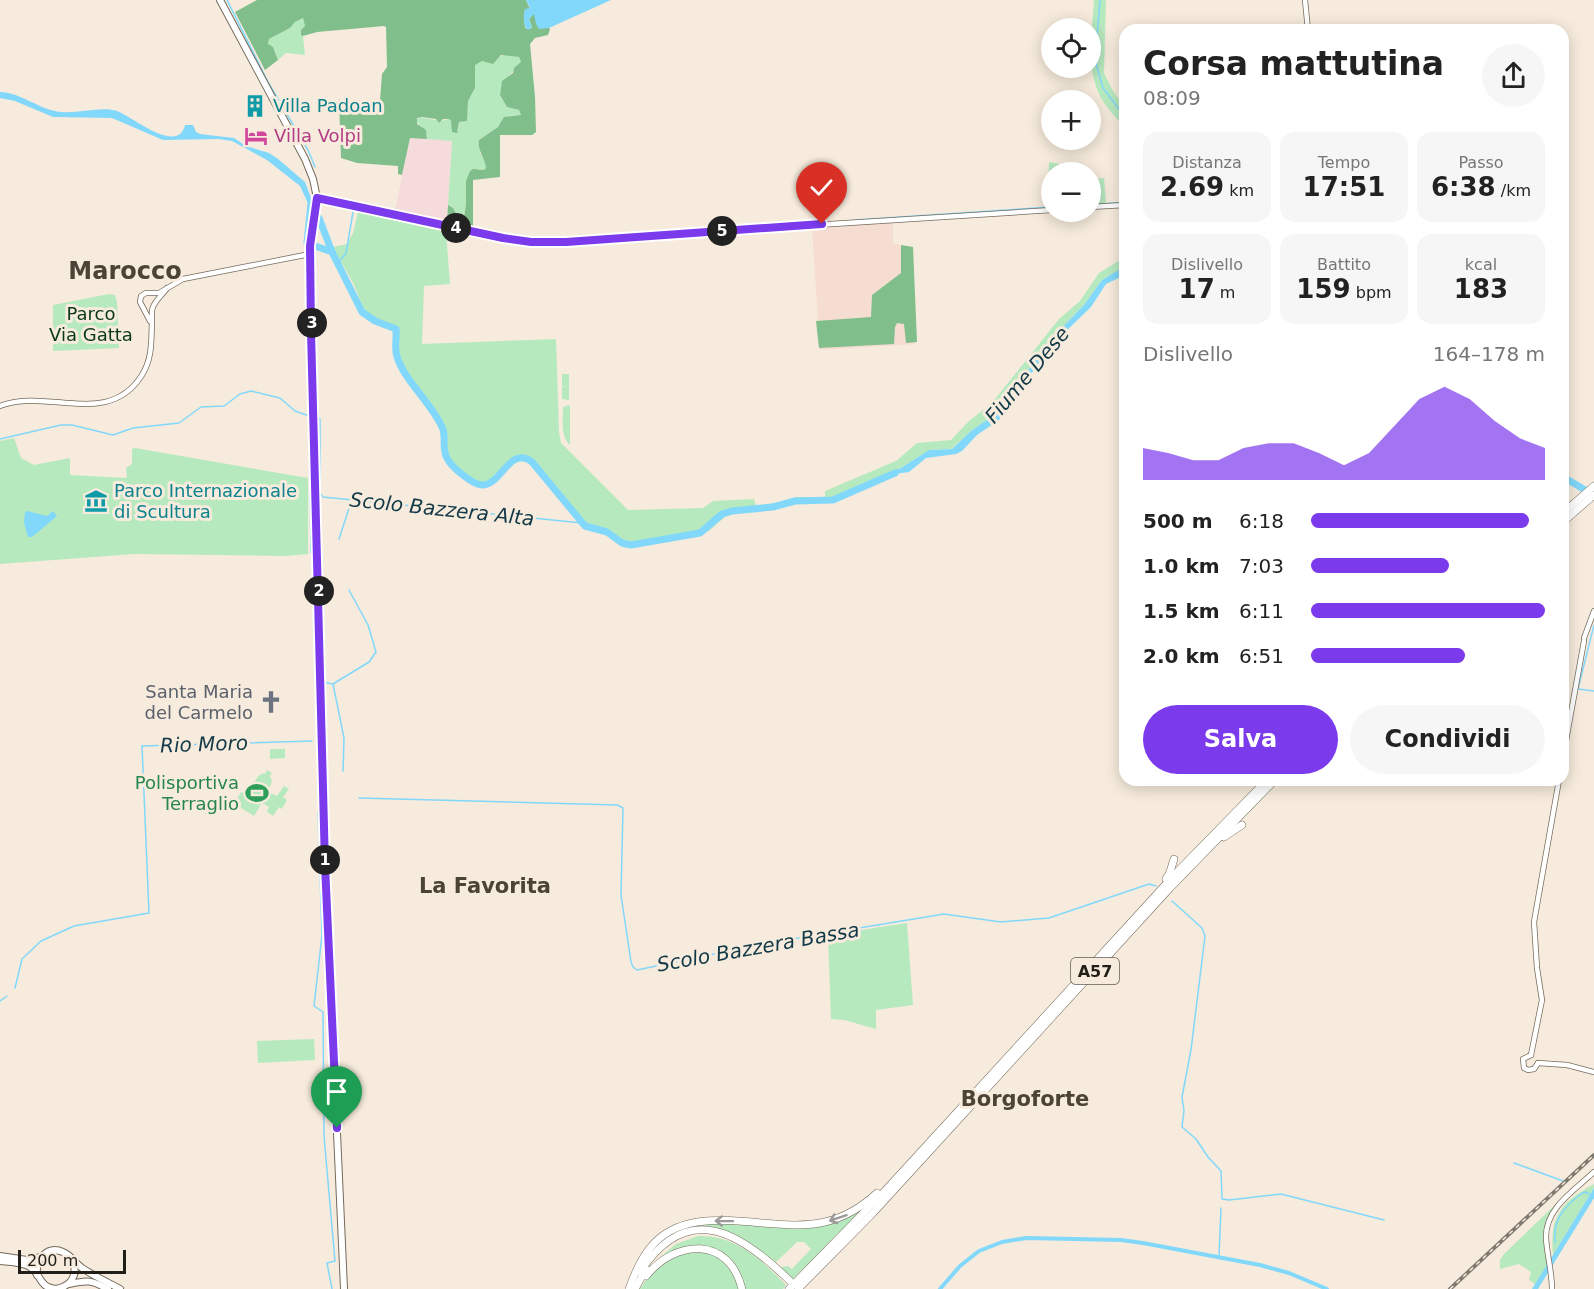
<!DOCTYPE html>
<html lang="it">
<head>
<meta charset="utf-8">
<style>
	:root { --surface:#fff; --page:#f6f6f6; --text:#222; --muted:#767676; --accent:#7c3aed }
	body { margin:0; font-family:"DejaVu Sans",sans-serif; background:var(--page); color:var(--text); height:100vh; display:flex; flex-direction:column; font-size:22px; white-space:nowrap }
	* { box-sizing:border-box; margin:0 }
	p { font-size:20px; color:var(--muted) }
	.icon { flex:none; width:33px; height:33px; fill:none; stroke:currentColor; stroke-width:2; stroke-linecap:round; stroke-linejoin:round }
	.map { position:relative; flex:1; overflow:hidden }
	.details { position:absolute; left:1119px; top:24px; width:450px; height:762px; display:flex; flex-direction:column; background:var(--surface); border-radius:18px; box-shadow:0 3px 15px #0003 }
	.details>* { flex:none }
	.tools { position:absolute; left:1041px; top:18px; display:grid; gap:12px }
	.tools a { display:grid; place-items:center; width:60px; height:60px; border-radius:50%; background:var(--surface); box-shadow:0 3px 15px #0003; font-size:30px }
	.scale { position:absolute; left:18px; bottom:15px; width:108px; box-sizing:border-box; padding-left:6px; border:3px solid #221f19; border-top:0; font-size:16px; line-height:21px; white-space:nowrap; color:#221f19; -webkit-text-stroke:4px #f6ebdc; paint-order:stroke }
	.pin { position:absolute; display:grid; place-items:center; width:51px; height:51px; color:#fff; margin:-62px -26px; border-radius:50% 50% 50% 0; rotate:-45deg; box-shadow:0 0 6px #0007 }
	.pin .icon { rotate:45deg }
	.km { position:absolute; width:30px; height:30px; margin:-15px; border-radius:50%; background:#222; color:#fff; font-size:16px; line-height:30px; text-align:center }
	.round { display:grid; place-items:center; flex:none; width:63px; height:63px; border-radius:32px; background:var(--page) }
	.headline { display:flex; align-items:center; justify-content:space-between; height:102px; padding:0 24px }
	h1 { font-size:33px; font-weight:700; line-height:45px }
	.stats { display:grid; grid-template-columns:repeat(3,1fr); gap:9px; height:102px; padding:6px 24px }
	.stats div { display:grid; align-content:center; border-radius:15px; background:var(--page); text-align:center }
	.stats b { font-size:26px; font-weight:700 }
	.stats small { font-size:16px; font-weight:400 }
	.stats p { font-size:16px }
	.chart { height:168px; padding:12px 24px }
	.chart p { display:flex; justify-content:space-between }
	.chart svg { width:100%; height:108px; margin-top:6px; fill:var(--accent); opacity:.7 }
	.cta { display:flex; gap:12px; margin-top:auto; padding:12px 24px }
	.cta a { flex:1; height:69px; border-radius:36px; background:var(--accent); color:#fff; font-size:24px; font-weight:700; line-height:69px; text-align:center }
	.cta a+a { background:var(--page); color:var(--text) }
	ul { padding:0 24px; list-style:none; font-size:20px }
	li { display:grid; grid-template-columns:96px 72px 1fr; align-items:center; height:45px }
	li i { height:15px; border-radius:8px; background:var(--accent) }
	.map>svg:first-child { display:block }
	.industrial { fill:#f6dbdd }
	.medical { fill:#f5ddd2 }
	.green { fill:#b7e9bf }
	.forest { fill:#80be8b }
	.water { fill:#82d8fb }
	.lines { fill:none; stroke-linecap:round; stroke-linejoin:round }
	.stream { stroke:#82d8fb; stroke-width:1.5 }
	.canal { stroke:#82d8fb; stroke-width:4 }
	.river { stroke:#82d8fb; stroke-width:7 }
	.tertiary-casing { stroke:#746b5d; stroke-width:6 }
	.primary-casing { stroke:#746b5d; stroke-width:8 }
	.motorway-casing { stroke:#746b5d; stroke-width:8 }
	.tertiary { stroke:#fff; stroke-width:4.5 }
	.primary { stroke:#fff; stroke-width:6 }
	.motorway { stroke:#fff; stroke-width:7 }
	.rail-casing { stroke:#80796f; stroke-width:4 }
	.rail { stroke:#f6ebdc; stroke-width:1.5; stroke-dasharray:4.5; stroke-linecap:butt }
	.oneway { stroke:#9c9a98 }
	.route-casing { stroke:#fff; stroke-width:12 }
	.route { stroke:#7c3aed; stroke-width:8 }
	.labels { text-anchor:middle; stroke-width:6; stroke-linejoin:round; paint-order:stroke }
	.shield { fill:#f6ebdc; stroke:#625c54; stroke-width:1.5 }
	.shield-label { font-size:16px; font-weight:bold; fill:#221f19 }
	.culture-label { font-size:18px; fill:#0d838f; stroke:#f6ebdc; text-anchor:start }
	.hotel-label { font-size:18px; fill:#b23c85; stroke:#f6ebdc; text-anchor:start }
	.park-label { font-size:18px; fill:#093817; stroke:#f6ebdc }
	.worship-label { font-size:18px; fill:#5b616d; stroke:#f6ebdc; text-anchor:end }
	.leisure-label { font-size:18px; fill:#27864d; stroke:#f6ebdc; text-anchor:end }
	.water-label { font-size:20px; font-style:italic; fill:#123948; stroke:#f6ebdc }
	.quarter-label { font-size:21px; font-weight:bold; fill:#4b4336; stroke:#f6ebdc }
	.district-label { font-size:24px; font-weight:bold; fill:#4b4336; stroke:#f6ebdc }
</style>
</head>
<body>
<div class="map">
<svg width="1594" height="1289" viewBox="0 0 1594 1289">
	<rect width="100%" height="100%" fill="#f6ebdc"/>
	<!-- industrial -->
	<path class="industrial" d="M410,137l42,4 -5,81 -52,-11z"/>
	<!-- medical -->
	<path class="medical" d="M881,223h12v21h6l3,8h6l8,92 -96,6 -8,-121z"/>
	<!-- green -->
	<g class="green">
		<path d="M1094,0h12l-2,73 9,18 12,16v21c-8,-10 -18,-19 -24,-30 -16,-31 -9,-65 -7,-98z"/>
		<path d="M303,18l2,8 -4,4v5l2,1 2,19 -19,-2 -8,7 -4,-11 -6,-4 1,-6 21,-11 5,-6z"/>
		<path d="M504,55l15,2 2,5 -19,22 -2,11 7,12 12,3 2,5 -12,1 -11,11 -19,13 1,13 5,7 1,8 -2,2 -6,-1 -12,12v22l-2,16 -3,1 -8,-12 -5,-3 4,-64 -25,-2v-5l-11,-13 3,-4 22,4 8,-2 9,12 1,-9 8,-1 1,-20 7,-13 -1,-23 3,-3 8,-1 8,3 6,-7z"/>
		<path d="M1049,162l38,8v2h-35l-1,36h-3z"/>
		<path d="M1104,178l2,26 -15,1v-26z"/>
		<path d="M358,212l88,20 4,52 -26,2 -2,58 134,-5 3,93 2,11 67,67 75,-2 10,-7 41,-2 2,7 24,-4 -21,9 -22,2 -12,4 -16,14 -13,6 -64,10 -1,-2 -5,3 -23,-15 -20,-6 -56,-66c-19,-2 -26,19 -42,26 -14,-1 -36,-16 -41,-29 -4,-12 -1,-25 -7,-36 -12,-24 -33,-44 -39,-70 -2,-8 1,-16 1,-23 -8,-8 -21,-7 -30,-14 -9,-8 -11,-24 -17,-34 -11,-21 -26,-40 -31,-64l12,30 14,-3 6,-11z"/>
		<path d="M1125,257v9l-23,14 -18,25 -30,31 -60,79 -23,16 -20,18 -22,1 -28,18 -71,30h-31l-14,3 11,-4h29v-6l71,-30 21,-18 34,-3 18,-19 23,-18 67,-84 21,-18 19,-28z"/>
		<path d="M109,294l6,1 2,7 2,46 -66,3v-46z"/>
		<path d="M562,374h7v26l-7,-1v-12h4l-4,-1z"/>
		<path d="M569,405l1,2v38c-10,-9 -7,-26 -7,-38z"/>
		<path d="M14,438l7,20 13,7 36,-7v17l57,3 -1,-10 6,-4v-15l3,-1 173,30v76l-22,2 -152,-2 -134,10v-123z"/>
		<path d="M270,749h15v9l-15,1z"/>
		<path d="M267,770l5,3 -2,3 2,5 -4,11 9,4 7,-10 5,3 -6,8 4,3 -5,9 -3,-2 -6,9 -6,-4 2,-5 -7,-4 -8,13 -16,-10 3,-4 -4,-3 4,-7 3,1 6,-8 2,1c5,-6 4,-12 14,-13z"/>
		<path d="M907,923l6,82 -37,5v19l-32,-9 -13,-1 -3,-84z"/>
		<path d="M314,1039l1,21 -57,3 -1,-22z"/>
		<path d="M1594,1184v4l-41,67c-4,-38 8,-53 41,-71z"/>
		<path d="M1558,1202l-13,21 -1,20 3,22 -12,19 -6,-4 2,-8 -12,-8 -19,5v-9l4,-6z"/>
		<path d="M861,1209l-19,23 -5,2 -45,46 -11,-11v-2l7,-1 4,3 19,-20 -7,-7h-7l-21,20 -38,-26 -47,-6 -41,25 -2,-2 17,-16 17,-9 19,-5 113,2z"/>
		<path d="M698,1236c38,-1 64,24 88,49l-3,4h-38l-6,-17 -32,-24 -49,11 18,-15z"/>
		<path d="M704,1250l23,12 15,27h-102l9,-14 28,-23z"/>
	</g>
	<!-- forest -->
	<g class="forest">
		<path d="M257,0h269l4,9 -6,3 1,16 5,1 2,-2 -3,-8 5,-6 16,16 -2,6 -13,3 -5,6 5,53 1,35 -4,3h-32v42l-27,3v48l-26,-6 1,-17 5,3 6,10 5,1 2,-16v-22l4,-10 3,-2 11,1 2,-2c-1,-11 -9,-17 -7,-28l19,-13 6,-10 17,-2 -2,-5 -12,-3 -7,-12 2,-14 11,-8 1,-5 7,-6 -2,-5 -18,-2 -8,9 -11,-3 -7,4v23l-7,13 -1,20 -8,1 -2,11 -5,-1 -1,-11 -2,-2h-6l-4,4 -3,-4 -14,-2 -5,1v6l9,6 1,9 -17,-1 -8,37 -4,-1v-8l-41,-3 -16,-5 -2,-59 5,7 34,-3 2,-2 2,-27 5,-7 -1,-40 -2,-1 -67,6 -14,4 -2,-1v-5l4,-4 -2,-8 -8,4 -5,6 -21,11 -1,5 5,3 5,13 -13,10 -30,-58z"/>
		<path d="M901,245l12,2 4,95 -11,1 -2,-19 -7,-1 -2,4 -1,17 -75,4 -3,-27 55,-4 1,-22 29,-22z"/>
	</g>
	<!-- water -->
	<g class="water">
		<path d="M526,0h85l-62,28 -10,1 -3,-5 -2,-10 -5,5 3,8 -4,3c-5,-4 -5,-15 -3,-21l5,-1z"/>
		<path d="M0,92c23,1 39,18 61,20 17,2 41,-6 56,-1 13,4 61,45 68,14h8l3,7 4,2 34,4 12,8 23,7 9,6 27,23 8,21 -1,9 -12,-26 -33,-26 -35,-19 -14,-2 -55,1 -51,-22 -59,-1 -38,-16 -15,-3z"/>
		<path d="M1125,266v9l-19,9 -15,23 -32,31 -20,25 -40,57 -22,15 -15,16 -6,3 -30,4 -17,14 -29,4 21,-8 28,-18 23,-1 19,-18 23,-16 60,-79 30,-31 18,-25z"/>
		<path d="M27,511l20,5 6,-5 4,5 -25,21h-4l-4,-14 1,-11z"/>
		<path d="M1594,1188v10l-56,91h-6z"/>
	</g>
	<g class="lines">
		<!-- stream -->
		<g class="stream">
			<path d="M227,0l41,82 40,68 7,17"/>
			<path d="M1100,0l-5,60 8,28 22,29"/>
			<path d="M1090,205l35,-3"/>
			<path d="M855,220l197,-13"/>
			<path d="M473,228l35,7"/>
			<path d="M522,237l26,2 199,-13"/>
			<path d="M339,262l7,-9 7,-41"/>
			<path d="M316,417l4,2v74l3,4 259,26"/>
			<path d="M309,418l2,135"/>
			<path d="M0,439l61,-14h11l41,10 20,-7 46,-5 22,-16 23,-1 16,-12 11,-3 29,7 15,13 17,6"/>
			<path d="M339,539l12,-37"/>
			<path d="M1594,625l-16,64 16,2"/>
			<path d="M324,675v7l8,2"/>
			<path d="M343,771l1,-33 -11,-54 36,-22 7,-10 -8,-27 -19,-35"/>
			<path d="M359,798l258,7 6,3 -2,87 10,67 2,5 4,3 125,-26 182,-30 57,8 48,-4 100,-34 7,2"/>
			<path d="M318,811l4,124 -8,71 9,6 1,124 11,125 -8,2 5,26"/>
			<path d="M1172,901l30,27 3,8 -14,114 -9,47 2,14 -2,16 14,12 12,18 13,14 1,28 7,1 52,-6 103,26"/>
			<path d="M15,988l7,-29 19,-18 33,-15 75,-13 -7,-167 170,-5"/>
			<path d="M0,1001l7,-5"/>
			<path d="M1514,1163l49,18"/>
			<path d="M1555,1243c-3,-23 9,-36 26,-49l4,-2 4,2"/>
			<path d="M1219,1256l2,-48"/>
		</g>
		<!-- canal -->
		<path class="canal" d="M940,1289l20,-23 19,-15 23,-9 24,-4 95,2 22,3 117,22 29,8 38,16"/>
		<!-- river -->
		<g class="river">
			<path d="M311,203l-4,40 25,9"/>
			<path d="M319,218l13,34 30,60 13,9 21,8c1,10 -2,18 1,28 9,26 33,44 45,70 5,9 -1,21 5,31 4,9 27,28 36,27 19,-1 27,-40 49,-23l53,64 22,6 15,11 9,2 69,-12 22,-19 10,-3 41,-4 22,-6 38,-1 62,-27"/>
			<path d="M1563,477l29,17"/>
		</g>
		<!-- tertiary casing -->
		<g class="tertiary-casing">
			<g id="tertiary">
				<path d="M1305,0l3,30"/>
				<path d="M317,198l158,35 43,7 29,2 505,-32"/>
				<path d="M1090,207l35,-2"/>
				<path d="M150,321l-10,-19 1,-6 5,-3h13l24,-14 127,-25"/>
				<path d="M0,406c47,-19 108,23 142,-31 11,-18 9,-35 10,-54 0,-4 -1,-10 1,-14 2,-6 10,-13 14,-19"/>
				<path d="M1584,638l10,-27"/>
				<path d="M1563,757l21,-116"/>
				<path d="M1531,1055l11,-55 -5,-32 -3,-46 25,-142"/>
				<path d="M1531,1055l-8,4 1,9 4,2 6,-1 4,-6"/>
				<path d="M1538,1063l29,2 27,7"/>
				<path d="M1552,1289c0,-17 -5,-34 -6,-51 -1,-30 29,-48 48,-66"/>
			</g>
		</g>
		<!-- primary casing -->
		<g class="primary-casing">
			<g id="primary">
				<path d="M220,0l85,159 8,20 4,19 -7,56 15,611 19,424"/>
				<path d="M0,1256l27,4 14,-3"/>
				<path d="M0,1261c9,1 22,1 30,6 12,8 8,20 26,22"/>
				<path d="M37,1275c-2,-15 10,-30 26,-23 8,3 12,11 19,16 12,8 25,14 38,21"/>
				<path d="M69,1284c19,-4 22,-4 39,5"/>
				<path d="M56,1289c15,-3 22,-13 17,-27"/>
			</g>
		</g>
		<!-- motorway casing -->
		<g class="motorway-casing">
			<g id="motorway">
				<path d="M1563,513l31,-27"/>
				<path d="M1563,522l31,-27"/>
				<path d="M1224,837l18,-12"/>
				<path d="M1166,879l4,-7 4,-13"/>
				<path d="M640,1272c48,-74 102,-38 150,9"/>
				<path d="M646,1276c30,-37 83,-40 96,13"/>
				<path d="M629,1289c5,-14 11,-29 21,-41 41,-51 121,-13 175,-26 21,-5 37,-15 52,-29"/>
				<path d="M635,1289l11,-20"/>
				<path d="M789,1289l94,-96 295,-322 89,-91"/>
				<path d="M798,1289l75,-76 297,-325 105,-108"/>
			</g>
		</g>
		<!-- tertiary -->
		<use href="#tertiary" class="tertiary"/>
		<!-- primary -->
		<use href="#primary" class="primary"/>
		<!-- motorway -->
		<use href="#motorway" class="motorway"/>
		<!-- rail casing -->
		<g class="rail-casing">
			<path id="rail" d="M1450,1289l144,-134"/>
		</g>
		<!-- rail -->
		<use href="#rail" class="rail"/>
	</g>
	<!-- one-way arrows -->
	<defs><path id="oneway-shaft" d="M-6 0H5M1.5-3L5.5 0L1.5 3" fill="none" stroke-width="1.6" stroke-linecap="round" stroke-linejoin="round" transform="scale(1.5)"/></defs>
	<g class="oneway">
		<use href="#oneway-shaft" transform="translate(838 1218) rotate(161)"/>
		<use href="#oneway-shaft" transform="translate(724 1221) rotate(-179)"/>
	</g>
	<g class="lines">
		<!-- route casing -->
		<g class="route-casing">
			<path id="route" d="M337,1128l-12,-263 -14,-533 -1,-86 7,-48 186,40 28,4h35l256,-18"/>
		</g>
		<!-- route -->
		<use href="#route" class="route"/>
	</g>
	<!-- icons -->
	<defs>
		<g id="building-bare" transform="scale(1.8)"><path d="M-4-6H4V6H1V3H-1V6H-4ZM-2.5-4.3h1.7v1.8h-1.7ZM.8-4.3h1.7v1.8H.8ZM-2.5-1h1.7V.8h-1.7ZM.8-1h1.7V.8H.8Z" fill="#0f9aa8" stroke="#f6ebdc" stroke-width="2.5" paint-order="stroke"/></g>
		<g id="hotel-bare" transform="scale(1.8)"><path d="M-6-4.5h1.5V1H6V5H4.5V3h-9V5H-6ZM-4 0a1.8 1.8 0 1 1 3.6 0ZM.5 0V-2.5h3Q6-2.5 6 0Z" fill="#d1479c" stroke="#f6ebdc" stroke-width="2.5" paint-order="stroke"/></g>
		<g id="museum-bare" transform="scale(1.8)"><path d="M0-6L6-3V-2H-6V-3ZM-5-1h2V3h-2ZM-1-1h2V3h-2ZM3-1h2V3H3ZM-6 4H6V6H-6Z" fill="#0f9aa8" stroke="#f6ebdc" stroke-width="2.5" paint-order="stroke"/></g>
		<g id="church-bare" transform="scale(1.8)"><path d="M-1.2-6h2.4v3.5h3.3v2.4h-3.3V6h-2.4V-.1h-3.3v-2.4h3.3Z" fill="#6b7280" stroke="#f6ebdc" stroke-width="2.5" paint-order="stroke"/></g>
		<g id="stadium-bare" transform="scale(1.8)"><path d="M0-5a6.5 5 0 1 0 0 10a6.5 5 0 1 0 0-10ZM-3.5-1.8h7v3.6h-7Z" fill="#2e9e5b" stroke="#f6ebdc" stroke-width="2.5" paint-order="stroke"/></g>
	</defs>
	<g fill-rule="evenodd">
		<use href="#building-bare" x="255" y="106"/>
		<use href="#hotel-bare" x="256" y="136"/>
		<use href="#museum-bare" x="96" y="501"/>
		<use href="#church-bare" x="271" y="702"/>
		<use href="#stadium-bare" x="257" y="793"/>
	</g>
	<g class="labels">
		<!-- shield labels -->
		<rect class="shield" x="1071" y="958" width="48" height="26" rx="4.5"/>
		<g class="shield-label">
			<text x="1095" y="977">A57</text>
		</g>
		<!-- culture labels -->
		<g class="culture-label">
			<text x="273" y="112">Villa Padoan</text>
			<text x="114" y="497">Parco Internazionale<tspan x="114" dy="21">di Scultura</tspan></text>
		</g>
		<!-- hotel labels -->
		<g class="hotel-label">
			<text x="274" y="142">Villa Volpi</text>
		</g>
		<!-- park labels -->
		<g class="park-label">
			<text x="91" y="320">Parco<tspan x="91" dy="21">Via Gatta</tspan></text>
		</g>
		<!-- worship labels -->
		<g class="worship-label">
			<text x="253" y="698">Santa Maria<tspan x="253" dy="21">del Carmelo</tspan></text>
		</g>
		<!-- leisure labels -->
		<g class="leisure-label">
			<text x="239" y="789">Polisportiva<tspan x="239" dy="21">Terraglio</tspan></text>
		</g>
		<!-- water labels -->
		<g class="water-label">
			<text transform="translate(1027 375) rotate(-50)" y="7">Fiume Dese</text>
			<text transform="translate(442 509) rotate(6)" y="7">Scolo Bazzera Alta</text>
			<text transform="translate(204 744) rotate(-2)" y="7">Rio Moro</text>
			<text transform="translate(758 947) rotate(-10)" y="7">Scolo Bazzera Bassa</text>
		</g>
		<!-- quarter labels -->
		<g class="quarter-label">
			<text x="485" y="893">La Favorita</text>
			<text x="1025" y="1106">Borgoforte</text>
		</g>
		<!-- district labels -->
		<g class="district-label">
			<text x="125" y="279">Marocco</text>
		</g>
	</g>
</svg>
<div class="tools">
<a><svg class="icon" aria-label="locate" viewBox="0 0 24 24"><circle cx="12" cy="12" r="6"/><path d="M12 2v4M12 18v4M2 12h4M18 12h4"/></svg></a>
<a>+</a>
<a>−</a>
</div>
<div class="scale">200 m</div>
<div class="pin" style="left:337px;top:1128px;background:#1e9e55"><svg class="icon" aria-label="arrive" viewBox="0 0 24 24"><path d="M6 21V4h12l-3 4 3 4H6"/></svg></div>
<div class="pin" style="left:822px;top:224px;background:#d93025"><svg class="icon" aria-label="check" viewBox="0 0 24 24"><path d="M5 12l5 5 9-10"/></svg></div>
<b class="km" style="left:325px;top:860px">1</b>
<b class="km" style="left:319px;top:591px">2</b>
<b class="km" style="left:312px;top:323px">3</b>
<b class="km" style="left:456px;top:228px">4</b>
<b class="km" style="left:722px;top:231px">5</b>
<section class="details">
<div class="headline"><div><h1>Corsa mattutina</h1><p>08:09</p></div><a class="round"><svg class="icon" aria-label="share" viewBox="0 0 24 24"><path d="M12 15V3M7 8l5-5 5 5M5 13v7h14v-7"/></svg></a></div>
<div class="stats">
<div><p>Distanza</p><b>2.69<small> km</small></b></div>
<div><p>Tempo</p><b>17:51</b></div>
<div><p>Passo</p><b>6:38<small> /km</small></b></div>
</div>
<div class="stats">
<div><p>Dislivello</p><b>17<small> m</small></b></div>
<div><p>Battito</p><b>159<small> bpm</small></b></div>
<div><p>kcal</p><b>183</b></div>
</div>
<div class="chart"><p><span>Dislivello</span>164–178 m</p>
<svg viewBox="0 0 160 44" preserveAspectRatio="none"><path d="M0 44V31L10 33L20 36L30 36L40 31L50 29L60 29L70 33L80 38L90 33L100 22L110 11L120 6L130 11L140 20L150 27L160 31V44z"/></svg>
</div>
<ul>
<li><b>500 m</b>6:18<i style="width:93%"></i></li>
<li><b>1.0 km</b>7:03<i style="width:59%"></i></li>
<li><b>1.5 km</b>6:11<i style="width:100%"></i></li>
<li><b>2.0 km</b>6:51<i style="width:66%"></i></li>
</ul>
<div class="cta"><a>Salva</a><a>Condividi</a></div>
</section>
</div>
</body>
</html>
